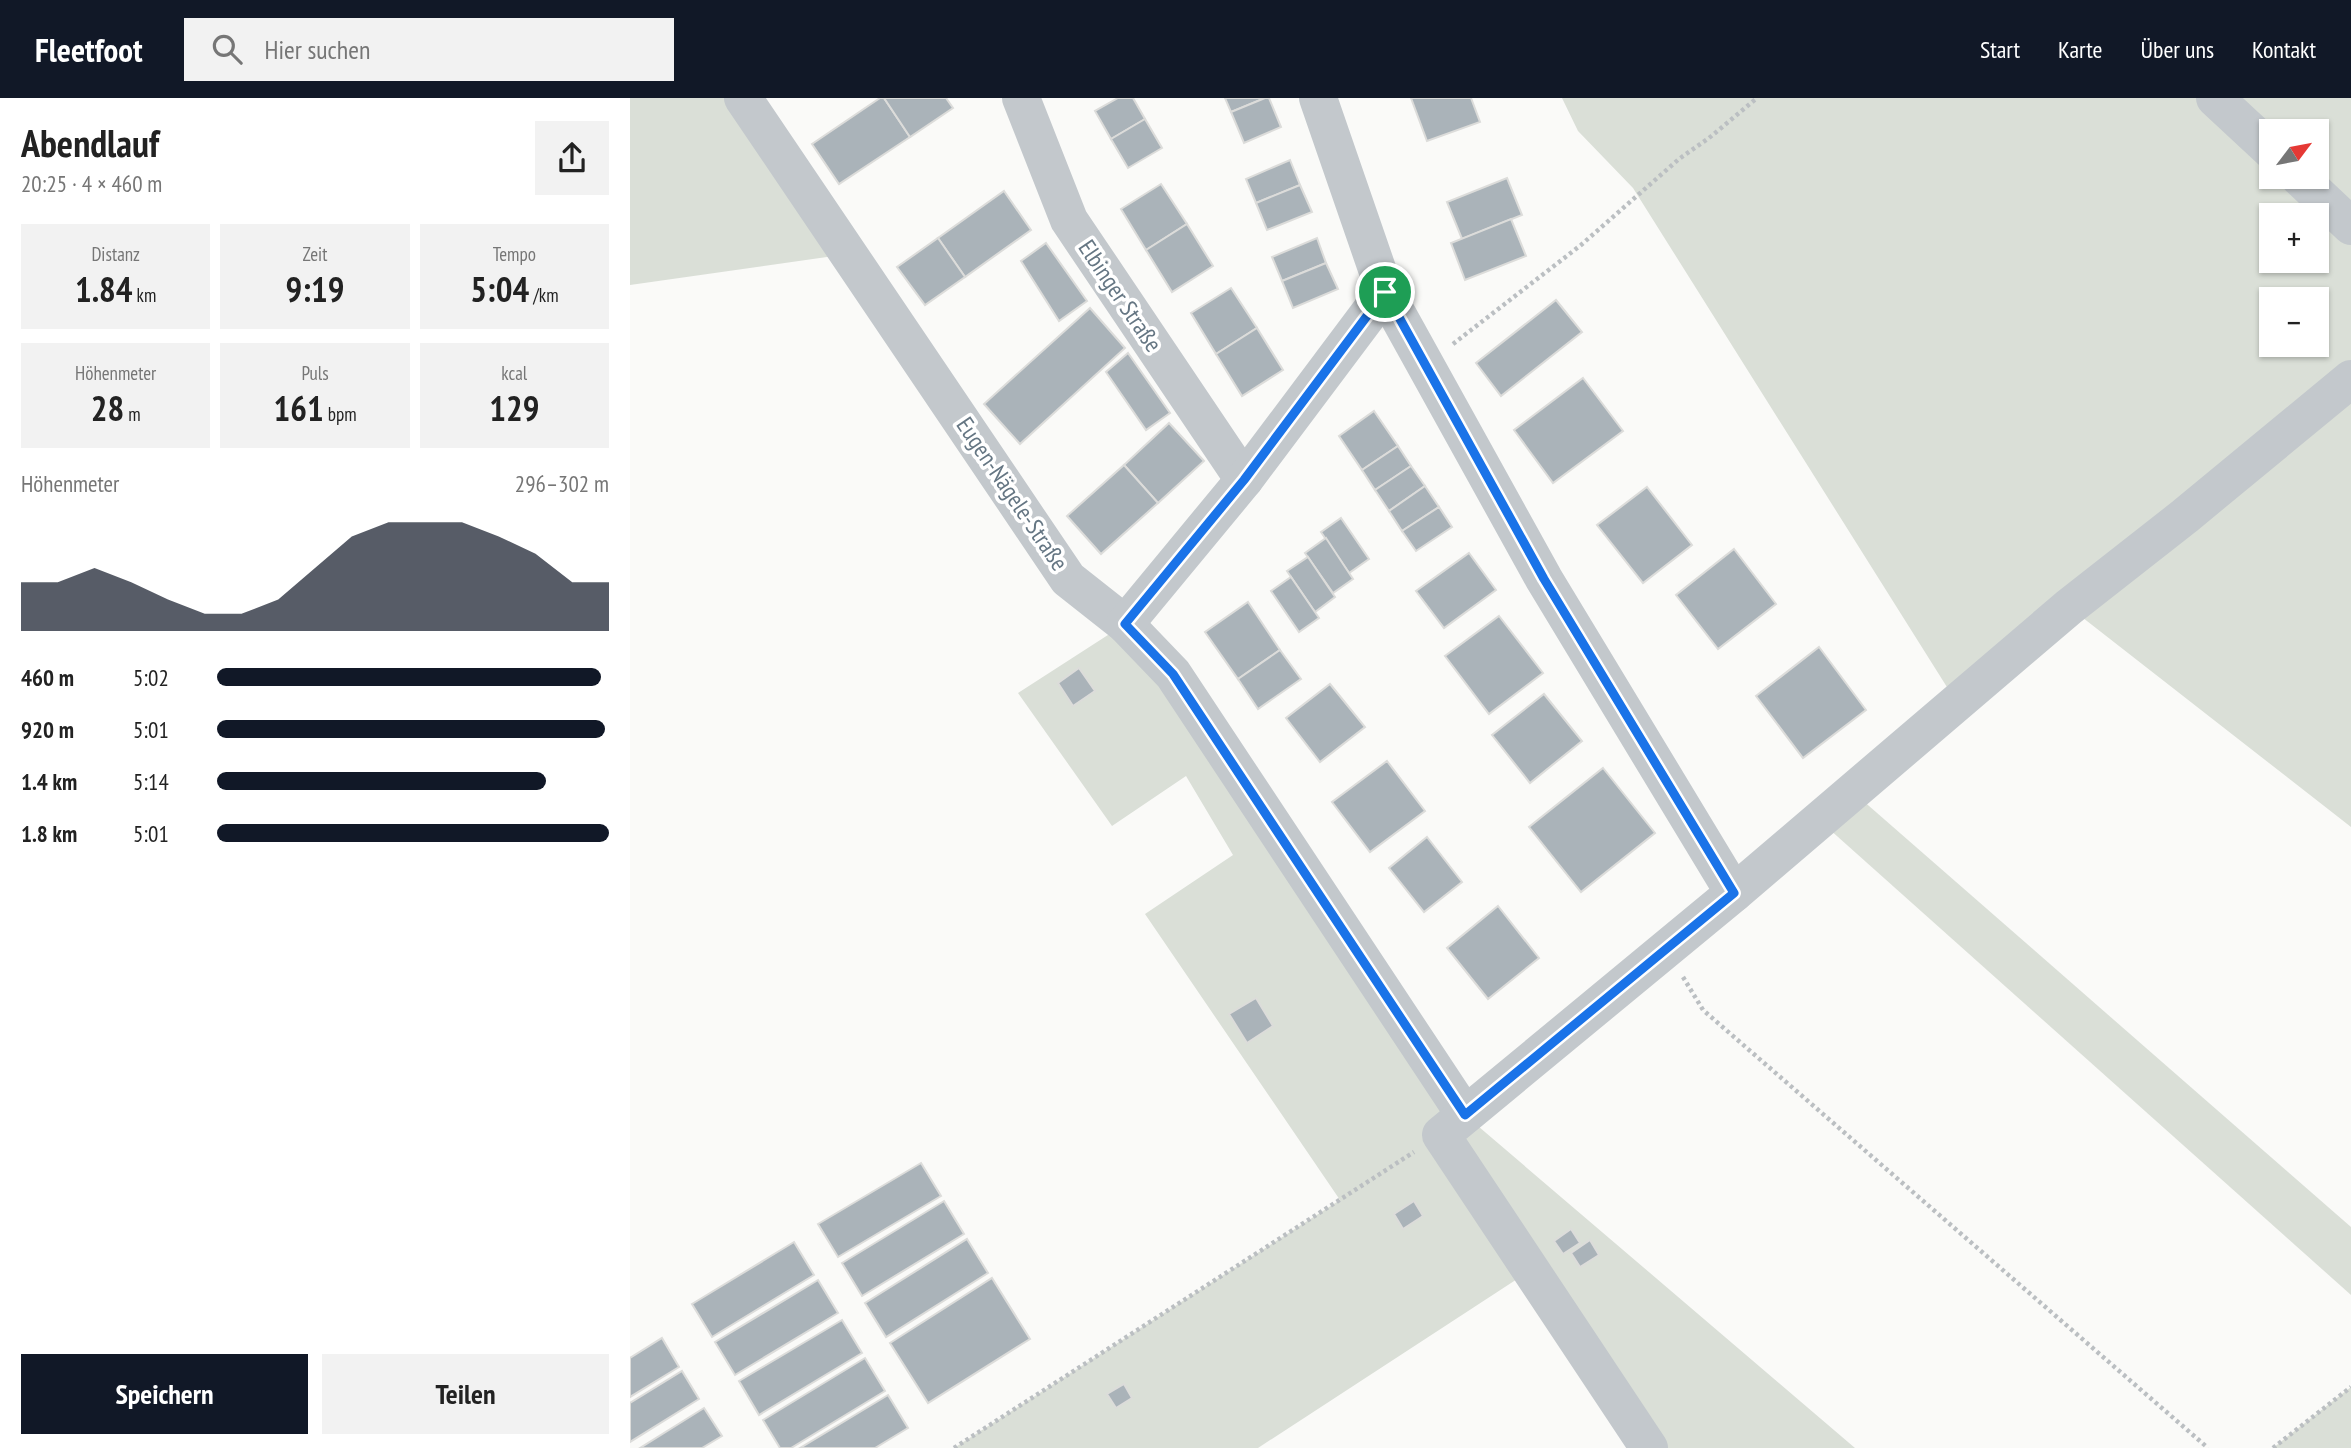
<!DOCTYPE html>
<html lang="de">
<head>
<meta charset="utf-8">
<style>
	:root { --surface:#fff; --page:#f2f2f2; --text:#222; --muted:#767676; --accent:#111827 }
	body { margin:0; font-family:"PT Sans Narrow",sans-serif; background:var(--page); color:var(--text); height:100vh; display:flex; flex-direction:column; font-size:26px; white-space:nowrap }
	* { box-sizing:border-box; margin:0 }
	p { font-size:23px; color:var(--muted) }
	.icon { flex:none; width:38px; height:38px; fill:none; stroke:currentColor; stroke-width:2; stroke-linecap:round; stroke-linejoin:round }
	.map { position:relative; flex:1; overflow:hidden }
	.sheet { display:flex; flex-direction:column; background:var(--surface); width:630px }
	.sheet>* { flex:none }
	.needle { width:46px; rotate:58deg }
	.fabs { position:absolute; left:1629px; top:21px; display:grid; gap:14px }
	.fabs a { display:grid; place-items:center; width:70px; height:70px; border-radius:0px; background:var(--surface); box-shadow:0 2px 5px #0004; font-size:35px }
	.pin { position:absolute; display:grid; place-items:center; width:60px; height:60px; color:#fff; margin:-30px; border:4px solid #fff; border-radius:50%; box-shadow:0 2px 7px #0007 }
	.round { display:grid; place-items:center; flex:none; width:74px; height:74px; border-radius:0px; background:var(--page) }
	.summary { display:flex; align-items:center; justify-content:space-between; height:119px; padding:0 21px }
	h1 { font-size:38px; font-weight:600; line-height:52px }
	.stats { display:grid; grid-template-columns:repeat(3,1fr); gap:10px; height:119px; padding:7px 21px }
	.stats div { display:grid; align-content:center; border-radius:0px; background:var(--page); text-align:center }
	.stats b { font-size:35px; font-weight:600 }
	.stats small { font-size:19px; font-weight:400 }
	.stats p { font-size:19px }
	.chart { height:196px; padding:14px 21px }
	.chart p { display:flex; justify-content:space-between }
	.chart svg { width:100%; height:126px; margin-top:7px; fill:var(--accent); opacity:.7 }
	.primary-button { display:flex; gap:14px; margin-top:auto; padding:14px 21px }
	.primary-button a { flex:1; height:80px; border-radius:0px; background:var(--accent); color:#fff; font-size:28px; font-weight:600; line-height:80px; text-align:center }
	.primary-button a+a { background:var(--page); color:var(--text) }
	ul { padding:0 21px; list-style:none; font-size:23px }
	li { display:grid; grid-template-columns:112px 84px 1fr; align-items:center; height:52px }
	li i { height:18px; border-radius:9px; background:var(--accent) }
	header { display:flex; align-items:center; gap:42px; box-sizing:border-box; height:98px; padding:0 35px; background:var(--accent); color:#fff }
	header strong { font-size:33px }
	nav { display:flex; gap:38px; margin-inline-start:auto; font-size:24px }
	.search { width:490px; height:63px; background:var(--page); display:flex; align-items:center; gap:18px; box-sizing:border-box; padding:0 24px; border-radius:0px; color:var(--muted); font-size:26px }
	main { display:flex; flex:1; min-height:0 }
	.map>svg:first-child { display:block }
	.green { fill:#dadfd7; fill-rule:evenodd }
	.building { fill:#aab3b9; stroke:#dcdcda; stroke-width:2 }
	.lines { fill:none; stroke-linecap:round; stroke-linejoin:round }
	.path { stroke:#bbbfc2; stroke-width:4.5; stroke-dasharray:3.5 3.5; stroke-linecap:butt }
	.minor { stroke:#c3c8cc; stroke-width:38 }
	.route-casing { stroke:#fff; stroke-width:14 }
	.route { stroke:#1a73e8; stroke-width:9 }
	.labels { text-anchor:middle; stroke-width:7; stroke-linejoin:round; paint-order:stroke }
	.street-label { font-size:24px; fill:#657683; stroke:#fff }
</style>
</head>
<body>
<header>
<strong>Fleetfoot</strong>
<div class="search"><svg class="icon" aria-label="search" viewBox="0 0 24 24"><circle cx="10" cy="10" r="6"/><path d="M15 15l6 6"/></svg>Hier suchen</div>
<nav><a>Start</a><a>Karte</a><a>Über uns</a><a>Kontakt</a></nav>
</header>
<main>
<section class="sheet">
<div class="summary"><div><h1>Abendlauf</h1><p>20:25 · 4 × 460 m</p></div><a class="round"><svg class="icon" aria-label="share" viewBox="0 0 24 24"><path d="M12 15V3M7 8l5-5 5 5M5 13v7h14v-7"/></svg></a></div>
<div class="stats">
<div><p>Distanz</p><b>1.84<small> km</small></b></div>
<div><p>Zeit</p><b>9:19</b></div>
<div><p>Tempo</p><b>5:04<small> /km</small></b></div>
</div>
<div class="stats">
<div><p>Höhenmeter</p><b>28<small> m</small></b></div>
<div><p>Puls</p><b>161<small> bpm</small></b></div>
<div><p>kcal</p><b>129</b></div>
</div>
<div class="chart"><p><span>Höhenmeter</span>296–302 m</p>
<svg viewBox="0 0 160 44" preserveAspectRatio="none"><path d="M0 44V27L10 27L20 22L30 27L40 33L50 38L60 38L70 33L80 22L90 11L100 6L110 6L120 6L130 11L140 17L150 27L160 27V44z"/></svg>
</div>
<ul>
<li><b>460 m</b>5:02<i style="width:98%"></i></li>
<li><b>920 m</b>5:01<i style="width:99%"></i></li>
<li><b>1.4 km</b>5:14<i style="width:84%"></i></li>
<li><b>1.8 km</b>5:01<i style="width:100%"></i></li>
</ul>
<div class="primary-button"><a>Speichern</a><a>Teilen</a></div>
</section>
<div class="map">
<svg width="1721" height="1350" viewBox="0 0 1721 1350">
	<rect width="100%" height="100%" fill="#fafaf8"/>
	<!-- green -->
	<g class="green">
		<path d="M0,0h113l105,156 -218,31z"/>
		<path d="M932,0h634l75,69 1,10h10l69,63v587l-282,-220 -112,96 -324,-515 -55,-57zM1642,117h45v46h-45zM1642,201h45v46h-45z"/>
		<path d="M1601,0h120v111l-34,-32v-46h-45z"/>
		<path d="M495,526l340,491 390,333h-218l-106,-178 -273,178h-304l386,-248 -195,-286 88,-59 -47,-79 -74,50 -94,-133z"/>
		<path d="M1223,694l498,435v68l-532,-475z"/>
		<path d="M1721,1289v61h-78z"/>
	</g>
	<!-- building -->
	<g class="building">
		<path d="M250,0h4l26,39 -71,47 -27,-40z"/>
		<path d="M254,0h62l7,10 -43,29z"/>
		<path d="M488,0h15l12,21 -34,20 -16,-28z"/>
		<path d="M595,0h40l-34,14z"/>
		<path d="M635,0h4l12,29 -37,16 -13,-31z"/>
		<path d="M781,0h60l9,24 -53,19z"/>
		<path d="M515,21l17,29 -34,20 -17,-29z"/>
		<path d="M660,62l10,25 -44,18 -10,-24z"/>
		<path d="M877,80l15,37 -60,24 -15,-37z"/>
		<path d="M531,86l26,40 -41,26 -25,-41z"/>
		<path d="M670,87l12,27 -45,18 -11,-27z"/>
		<path d="M374,93l27,39 -66,47 -27,-39z"/>
		<path d="M881,121l15,37 -61,24 -14,-37z"/>
		<path d="M557,126l26,42 -41,26 -26,-42z"/>
		<path d="M308,140l27,39 -40,28 -28,-38z"/>
		<path d="M687,140l9,25 -44,18 -10,-24z"/>
		<path d="M416,145l41,58 -28,20 -38,-60z"/>
		<path d="M696,165l12,26 -45,19 -11,-27z"/>
		<path d="M601,190l26,40 -41,26 -25,-41z"/>
		<path d="M926,202l26,32 -81,64 -25,-33z"/>
		<path d="M460,210l35,40 -105,96 -36,-40z"/>
		<path d="M627,230l26,42 -41,26 -26,-42z"/>
		<path d="M498,255l42,60 -24,17 -40,-58z"/>
		<path d="M953,280l40,53 -70,52 -39,-53z"/>
		<path d="M744,313l24,35 -36,24 -23,-34z"/>
		<path d="M539,325l35,38 -46,42 -34,-38z"/>
		<path d="M768,348l13,20 -36,24 -13,-20z"/>
		<path d="M494,367l34,38 -57,51 -34,-38z"/>
		<path d="M781,368l14,20 -36,25 -14,-21z"/>
		<path d="M795,388l14,21 -37,24 -13,-20z"/>
		<path d="M1017,389l45,58 -49,38 -46,-58z"/>
		<path d="M809,409l13,20 -36,24 -14,-20z"/>
		<path d="M711,420l28,41 -20,14 -28,-41z"/>
		<path d="M696,440l27,41 -20,14 -28,-40z"/>
		<path d="M1104,451l42,55 -58,45 -42,-54z"/>
		<path d="M839,455l27,37 -52,38 -28,-37z"/>
		<path d="M678,459l27,40 -20,15 -28,-41z"/>
		<path d="M661,479l28,41 -20,14 -28,-41z"/>
		<path d="M618,504l32,48 -42,29 -33,-47z"/>
		<path d="M869,518l44,57 -54,41 -44,-58z"/>
		<path d="M1189,549l47,63 -63,48 -47,-62z"/>
		<path d="M650,552l21,29 -43,30 -20,-30z"/>
		<path d="M449,570l16,23 -22,15 -15,-23z"/>
		<path d="M700,586l35,43 -45,35 -34,-44z"/>
		<path d="M914,596l38,47 -52,42 -38,-48z"/>
		<path d="M757,663l38,50 -55,41 -38,-50z"/>
		<path d="M973,670l52,65 -74,59 -52,-65z"/>
		<path d="M797,739l35,45 -38,30 -35,-44z"/>
		<path d="M868,808l41,52 -51,41 -41,-51z"/>
		<path d="M626,900l17,28 -26,17 -18,-29z"/>
		<path d="M291,1065l20,33 -103,61 -20,-33z"/>
		<path d="M314,1103l20,33 -102,62 -20,-33z"/>
		<path d="M784,1103l9,15 -20,13 -9,-15z"/>
		<path d="M941,1131l9,14 -17,11 -9,-13z"/>
		<path d="M337,1141l21,34 -102,64 -21,-34z"/>
		<path d="M960,1142l9,15 -19,12 -9,-14z"/>
		<path d="M164,1144l20,33 -102,62 -20,-33z"/>
		<path d="M362,1180l38,61 -102,64 -38,-60z"/>
		<path d="M188,1182l20,33 -103,62 -20,-33z"/>
		<path d="M212,1222l20,33 -103,62 -20,-34z"/>
		<path d="M32,1240l17,29 -49,30v-39z"/>
		<path d="M235,1260l20,33 -94,57h-11l-17,-28z"/>
		<path d="M52,1273l17,28 -69,43v-39z"/>
		<path d="M494,1286l8,14 -16,10 -9,-14z"/>
		<path d="M258,1297l20,33 -33,20h-75z"/>
		<path d="M74,1310l18,28 -20,12h-62z"/>
	</g>
	<g class="lines">
		<!-- path -->
		<g class="path">
			<path d="M823,246l128,-99 98,-86 30,-21 48,-40"/>
			<path d="M1053,879l20,33 505,438"/>
			<path d="M324,1350l460,-296"/>
			<path d="M1643,1350l78,-61"/>
		</g>
		<!-- minor -->
		<g class="minor">
			<path d="M113,0l325,481 57,45 48,50 292,441"/>
			<path d="M391,0l48,122 175,260"/>
			<path d="M688,0l67,194 159,287 190,314"/>
			<path d="M1585,0l57,53"/>
			<path d="M1669,79l52,49"/>
			<path d="M495,526l119,-144 141,-188"/>
			<path d="M1019,1350l-208,-313 293,-242 335,-286 116,-91 166,-137"/>
		</g>
	</g>
	<g class="lines">
		<!-- route casing -->
		<g class="route-casing">
			<path id="route" d="M755,194l159,287 190,314 -269,222 -292,-441 -48,-50 119,-144z"/>
		</g>
		<!-- route -->
		<use href="#route" class="route"/>
	</g>
	<g class="labels">
		<!-- street labels -->
		<g class="street-label">
			<text transform="translate(490 198) rotate(56)" y="8">Elbinger Straße</text>
			<text transform="translate(382 396) rotate(56)" y="8">Eugen-Nägele-Straße</text>
		</g>
	</g>
</svg>
<div class="fabs">
<a><svg class="needle" viewBox="-14 -14 28 28"><path d="M0-13l5 13h-10z" fill="#e53935"/><path d="M0 13l5-13h-10z" fill="#767676"/></svg></a>
<a>+</a>
<a>−</a>
</div>
<div class="pin" style="left:755px;top:194px;background:#1e9e55"><svg class="icon" aria-label="arrive" viewBox="0 0 24 24"><path d="M6 21V4h12l-3 4 3 4H6"/></svg></div>
</div>
</main>
</body>
</html>
